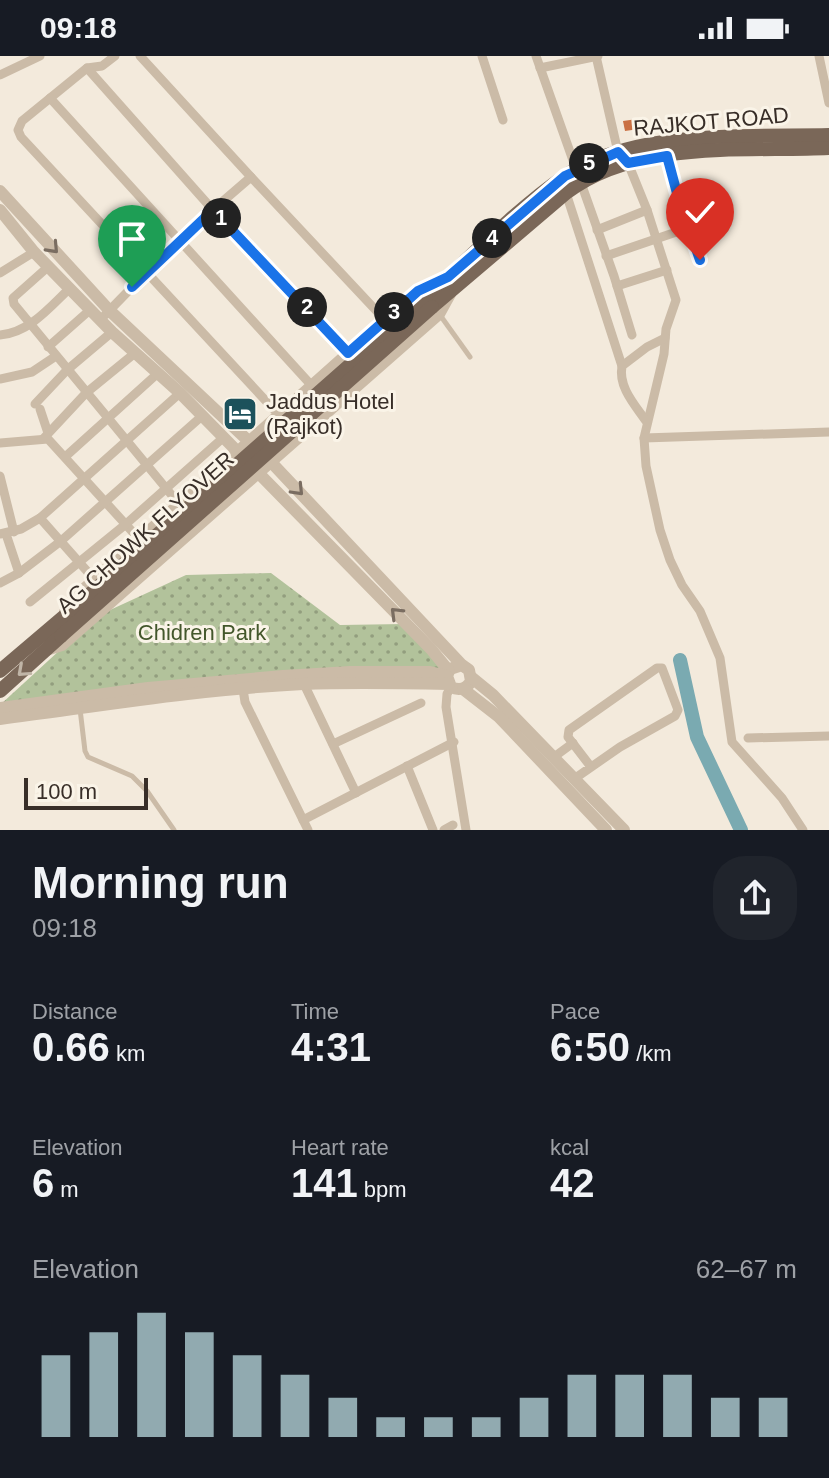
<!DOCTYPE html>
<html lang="en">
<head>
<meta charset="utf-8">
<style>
	:root { --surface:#171b24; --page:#20242c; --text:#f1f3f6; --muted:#9ea1a6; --accent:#91aab0 }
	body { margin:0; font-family:Helvetica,sans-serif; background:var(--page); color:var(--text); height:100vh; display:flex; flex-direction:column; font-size:30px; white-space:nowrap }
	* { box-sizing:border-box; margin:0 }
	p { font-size:26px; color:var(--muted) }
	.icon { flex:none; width:44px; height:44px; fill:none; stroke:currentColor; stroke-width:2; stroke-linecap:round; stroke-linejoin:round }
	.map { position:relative; height:774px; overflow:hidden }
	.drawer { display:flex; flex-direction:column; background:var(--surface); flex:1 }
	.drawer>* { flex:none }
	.scale { position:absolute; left:24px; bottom:20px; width:124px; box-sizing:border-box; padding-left:8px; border:4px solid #382e28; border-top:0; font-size:22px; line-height:28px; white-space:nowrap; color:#382e28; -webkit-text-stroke:6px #faf4e8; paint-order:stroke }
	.pin { position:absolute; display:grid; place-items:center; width:68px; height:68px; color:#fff; margin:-82px -34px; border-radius:50% 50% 50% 0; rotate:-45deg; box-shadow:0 0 8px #0007 }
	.pin .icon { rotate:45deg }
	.km { position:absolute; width:40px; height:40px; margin:-20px; border-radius:50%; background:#222; color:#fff; font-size:22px; line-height:40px; text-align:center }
	.round { display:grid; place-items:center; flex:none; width:84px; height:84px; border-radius:32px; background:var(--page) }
	.head { display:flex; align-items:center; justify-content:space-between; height:136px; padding:0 32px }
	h1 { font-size:44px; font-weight:600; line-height:60px }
	.stats { display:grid; grid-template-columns:repeat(3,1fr); gap:12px; height:136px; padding:8px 32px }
	.stats div { display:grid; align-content:center }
	.stats b { font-size:40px; font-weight:600 }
	.stats small { font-size:22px; font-weight:400 }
	.stats p { font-size:22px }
	.chart { height:224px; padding:16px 32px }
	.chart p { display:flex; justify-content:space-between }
	.chart svg { width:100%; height:144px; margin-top:8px; stroke:var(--accent); stroke-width:6 }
	.status { display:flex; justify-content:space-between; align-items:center; height:56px; padding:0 40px; background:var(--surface); direction:ltr }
	.status svg { height:22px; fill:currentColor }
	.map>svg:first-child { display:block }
	.park { fill:url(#park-dots) }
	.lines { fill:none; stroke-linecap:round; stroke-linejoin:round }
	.river { stroke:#7aaab1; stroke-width:14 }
	.building { fill:#ca7043 }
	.service { stroke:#cbbba7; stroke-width:5 }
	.minor { stroke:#cbbba7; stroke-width:9 }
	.tertiary { stroke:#cbbba7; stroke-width:12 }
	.primary { stroke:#7a6758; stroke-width:14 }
	.primary-bridge { stroke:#7a6758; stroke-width:14 }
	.oneway { stroke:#7a6d61 }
	.oneway2 { stroke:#c0b5a7 }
	.route-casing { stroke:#fff; stroke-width:16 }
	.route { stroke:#1a73e8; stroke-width:10 }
	.labels { text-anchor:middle; stroke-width:6; stroke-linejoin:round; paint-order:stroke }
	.street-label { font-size:22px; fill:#382e28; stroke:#faf4e8 }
	.poi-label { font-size:22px; fill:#382e28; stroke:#faf4e8; text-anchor:start }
	.park-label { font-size:22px; fill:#43572b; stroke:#faf4e8 }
</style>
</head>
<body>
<div class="status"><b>09:18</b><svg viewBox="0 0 49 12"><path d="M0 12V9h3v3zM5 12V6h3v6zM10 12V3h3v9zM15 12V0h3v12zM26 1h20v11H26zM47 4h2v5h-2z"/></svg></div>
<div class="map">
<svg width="829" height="774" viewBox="0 0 829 774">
	<defs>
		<pattern id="park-dots" width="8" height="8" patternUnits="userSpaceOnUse" patternTransform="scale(2)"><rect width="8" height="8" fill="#b2c29b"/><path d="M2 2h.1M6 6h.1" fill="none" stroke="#929e7e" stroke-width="1.8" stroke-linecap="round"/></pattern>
	</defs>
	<rect width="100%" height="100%" fill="#f3eadc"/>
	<!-- park -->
	<path class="park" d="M271,517l69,52 64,-1 39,44 -443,37 97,-89 89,-41z"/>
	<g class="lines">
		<!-- river -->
		<path class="river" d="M680,604l17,77 44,93"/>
	</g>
	<!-- building -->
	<path class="building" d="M644,62l2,10 -21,3 -2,-10z"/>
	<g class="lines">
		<!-- service -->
		<g class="service">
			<path d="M440,259l30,42"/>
			<path d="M80,653l5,42 3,6 44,19 15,15 27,39"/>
		</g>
		<!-- minor -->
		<g class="minor">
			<path d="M115,0l-13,10 -15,2 -65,53 -4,9 3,7 258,278"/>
			<path d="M140,0l111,121"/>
			<path d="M482,0l21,64"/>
			<path d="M536,0l78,220 18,59"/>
			<path d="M596,0l22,96 10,11 19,47 29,90 -10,29 -2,25 -20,84 2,28 14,64 10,30 12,25 18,26 20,47 12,84 50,56 21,32"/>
			<path d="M819,0l10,47"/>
			<path d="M87,12l126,142 135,143"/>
			<path d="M540,12l58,-12"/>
			<path d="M0,19l40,-19"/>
			<path d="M50,42l262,288"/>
			<path d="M667,100l11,41 22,63"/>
			<path d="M566,137l56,173"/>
			<path d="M597,174l50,-20"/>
			<path d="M606,200l82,-28"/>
			<path d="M49,210l-36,32 1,6 165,200"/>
			<path d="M0,217l34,-21"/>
			<path d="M617,230l50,-16"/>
			<path d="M105,259l73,-75 73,-63 134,143"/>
			<path d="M0,279c29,-2 50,-28 70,-47"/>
			<path d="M48,291l43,-38"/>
			<path d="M0,323l32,-7 24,-16"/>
			<path d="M35,348l32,-34 45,-38"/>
			<path d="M40,353l8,24"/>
			<path d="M646,365c-11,-16 -28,-34 -24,-55l25,-19 18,-9"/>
			<path d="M44,382l42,-45 49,-40"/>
			<path d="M644,382l185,-6"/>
			<path d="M0,387l48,-4 91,100"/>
			<path d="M65,401l92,-83"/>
			<path d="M0,420l14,56"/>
			<path d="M40,462l54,61"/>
			<path d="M0,478l21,-5 19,-11 140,-125"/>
			<path d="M6,478l13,39"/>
			<path d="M0,527l19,-10 42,-32 141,-125"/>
			<path d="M30,546l96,-78 98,-87"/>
			<path d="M304,628l52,109"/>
			<path d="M451,631l-4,7 -1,13 20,123"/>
			<path d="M243,633l2,13 63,128"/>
			<path d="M748,682l81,-2"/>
			<path d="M333,688l88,-41"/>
			<path d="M554,701l19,-14"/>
			<path d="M407,710l26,64"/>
			<path d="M574,723l46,-32 55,-31 3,-6 -16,-42h-5l-88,62 -1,7 23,30"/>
			<path d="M303,764l151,-78"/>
			<path d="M444,774l9,-5"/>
		</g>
		<!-- tertiary -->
		<g class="tertiary">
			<path d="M0,135l109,119 162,152 191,203 7,5 2,11c-4,8 -12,10 -20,6l-4,-11 3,-7 12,-4"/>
			<path d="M0,154l34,42 78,80 68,61 251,256 18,22"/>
			<path d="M65,556l9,-14 344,-307 25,-12"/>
			<path d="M46,594l16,-5 377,-331 11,-20"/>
			<path d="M471,621l22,18 131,135"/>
			<path d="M463,633l36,28 107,113"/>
			<path d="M0,652l148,-20 135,-12 67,-4h80l17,4"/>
			<path d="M0,663c100,-13 201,-30 303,-35 48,-2 97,-1 146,0"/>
		</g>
		<!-- primary -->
		<g class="primary">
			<path d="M426,242c42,-39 92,-90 139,-122 69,-47 183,-39 264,-41"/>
			<path d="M432,251l134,-114c71,-54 179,-41 263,-45"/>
			<path d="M0,615l81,-69"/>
			<path d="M0,635l61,-55"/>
		</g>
		<!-- primary-bridge -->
		<g class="primary-bridge">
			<path d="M81,546l345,-304"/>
			<path d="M61,580l371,-329"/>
		</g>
	</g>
	<!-- one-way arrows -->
	<defs><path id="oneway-chevron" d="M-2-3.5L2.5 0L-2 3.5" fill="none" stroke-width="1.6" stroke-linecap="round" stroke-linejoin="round" transform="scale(2)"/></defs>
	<g class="oneway">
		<use href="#oneway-chevron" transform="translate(53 192) rotate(47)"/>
		<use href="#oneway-chevron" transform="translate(298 434) rotate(46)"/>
		<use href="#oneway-chevron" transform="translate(396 557) rotate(-135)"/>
	</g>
	<use class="oneway2" href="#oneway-chevron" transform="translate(23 615) rotate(138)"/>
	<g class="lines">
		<!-- route casing -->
		<g class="route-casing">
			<path id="route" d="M132,231l81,-77 135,143 70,-62 30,-14 117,-101 53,-24 10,11 39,-7 11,41 22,63"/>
		</g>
		<!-- route -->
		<use href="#route" class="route"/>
	</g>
	<!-- icons -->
	<defs>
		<g id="hotel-square" transform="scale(1.8)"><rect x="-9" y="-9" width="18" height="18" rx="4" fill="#1c515b" stroke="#faf4e8"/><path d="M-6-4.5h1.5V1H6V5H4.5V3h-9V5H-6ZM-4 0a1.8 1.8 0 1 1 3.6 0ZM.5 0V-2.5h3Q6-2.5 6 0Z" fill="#fff"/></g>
	</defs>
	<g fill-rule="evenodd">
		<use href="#hotel-square" x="240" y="358"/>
	</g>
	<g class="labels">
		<!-- street labels -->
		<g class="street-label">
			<text transform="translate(711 65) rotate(-5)" y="8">RAJKOT ROAD</text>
			<text transform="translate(145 476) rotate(-42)" y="8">AG CHOWK FLYOVER</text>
		</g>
		<!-- poi labels -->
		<g class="poi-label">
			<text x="266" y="353">Jaddus Hotel<tspan x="266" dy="25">(Rajkot)</tspan></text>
		</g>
		<!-- park labels -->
		<g class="park-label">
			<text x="202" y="584">Chidren Park</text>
		</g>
	</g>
</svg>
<div class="scale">100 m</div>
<div class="pin" style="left:132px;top:231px;background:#1e9e55"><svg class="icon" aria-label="arrive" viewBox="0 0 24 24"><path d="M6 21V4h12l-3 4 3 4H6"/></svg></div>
<div class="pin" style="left:700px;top:204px;background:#d93025"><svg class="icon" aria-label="check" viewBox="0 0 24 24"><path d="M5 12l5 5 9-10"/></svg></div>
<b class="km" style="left:221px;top:162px">1</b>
<b class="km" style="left:307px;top:251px">2</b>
<b class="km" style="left:394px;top:256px">3</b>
<b class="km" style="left:492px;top:182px">4</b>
<b class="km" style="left:589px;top:107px">5</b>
</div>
<section class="drawer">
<div class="head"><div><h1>Morning run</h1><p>09:18</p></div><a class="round"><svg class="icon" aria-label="share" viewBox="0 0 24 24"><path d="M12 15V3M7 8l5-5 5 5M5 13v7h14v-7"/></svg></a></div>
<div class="stats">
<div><p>Distance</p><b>0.66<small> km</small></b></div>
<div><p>Time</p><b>4:31</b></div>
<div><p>Pace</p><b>6:50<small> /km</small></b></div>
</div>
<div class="stats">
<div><p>Elevation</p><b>6<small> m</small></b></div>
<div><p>Heart rate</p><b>141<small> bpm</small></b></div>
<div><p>kcal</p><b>42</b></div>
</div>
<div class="chart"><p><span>Elevation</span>62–67 m</p>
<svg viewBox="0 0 160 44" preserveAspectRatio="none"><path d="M5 44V19M15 44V12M25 44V6M35 44V12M45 44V19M55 44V25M65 44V32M75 44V38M85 44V38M95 44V38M105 44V32M115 44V25M125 44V25M135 44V25M145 44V32M155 44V32"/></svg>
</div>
</section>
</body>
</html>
